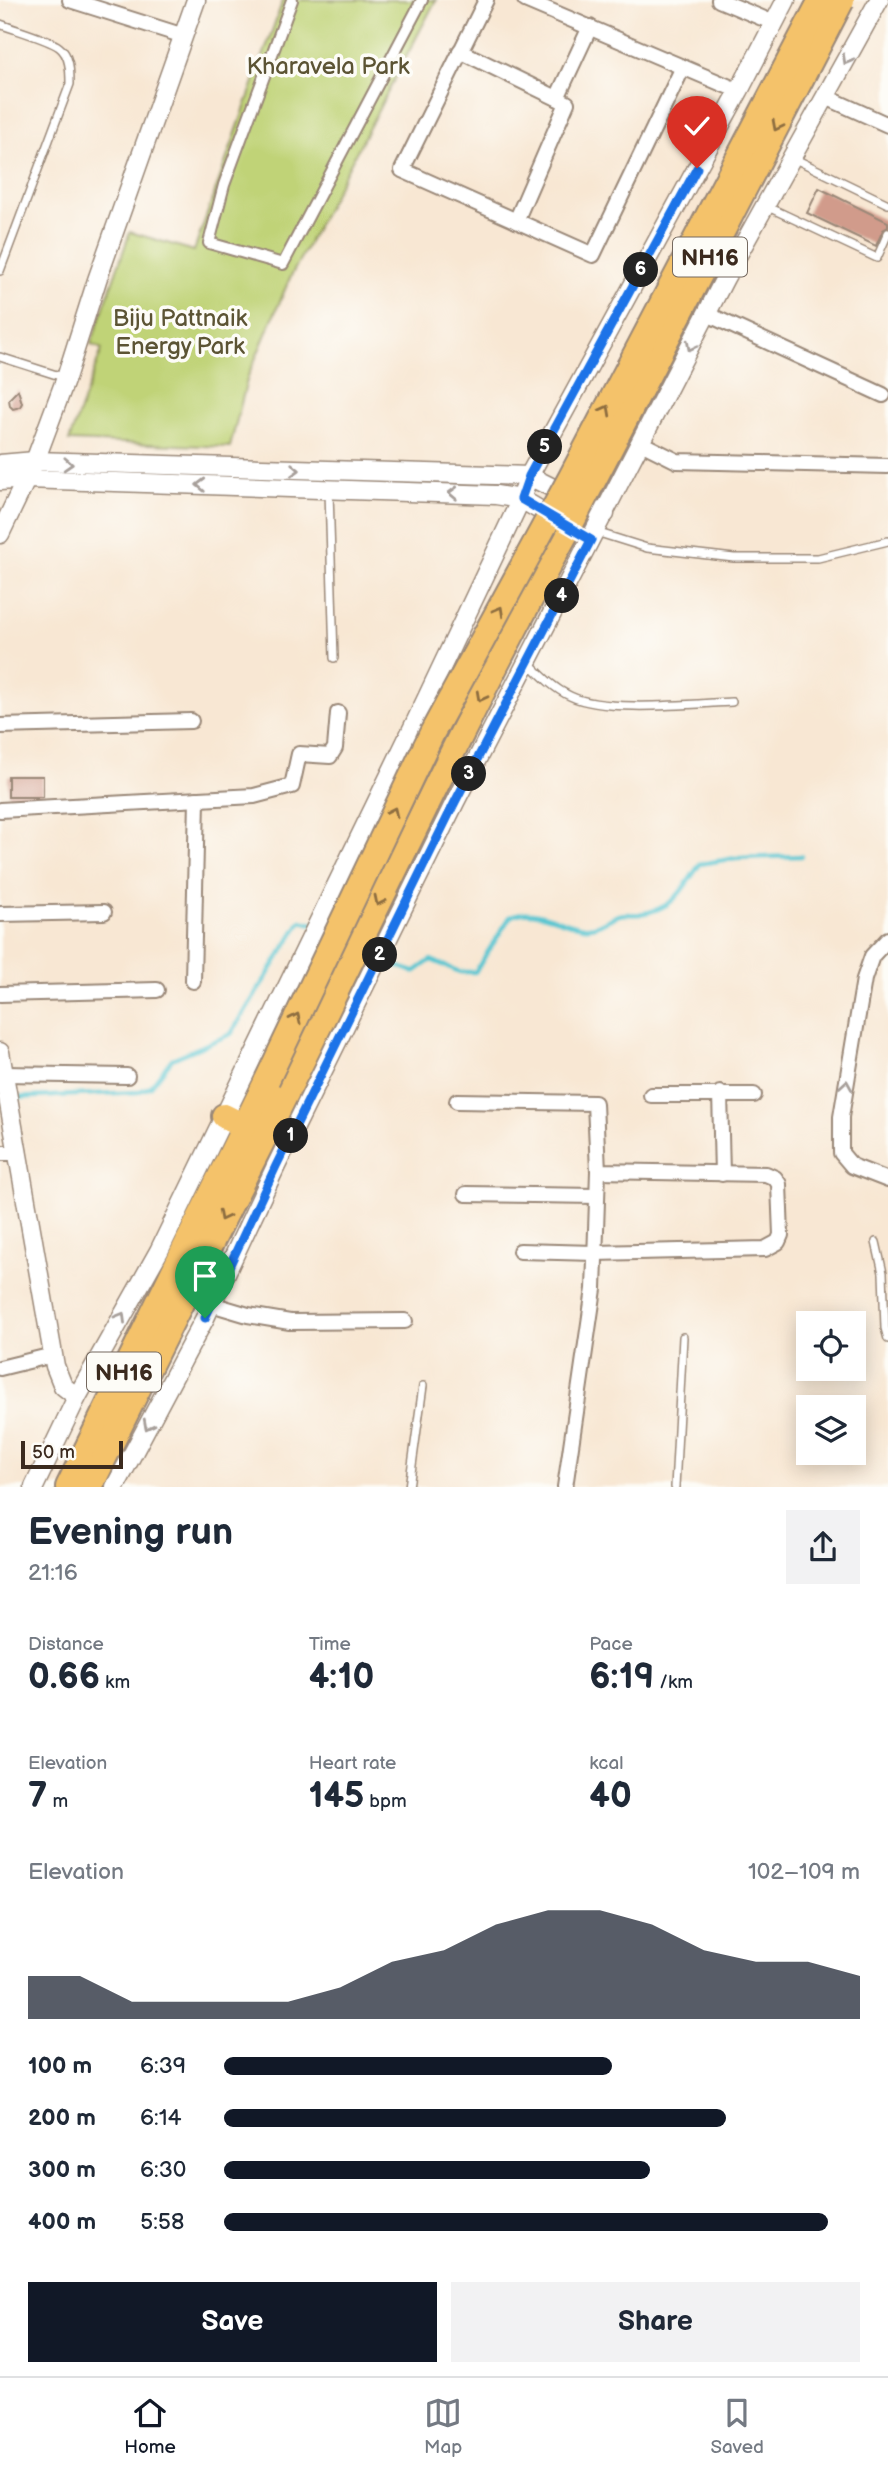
<!DOCTYPE html>
<html lang="en">
<head>
<meta charset="utf-8">
<style>
	:root { --surface:#fff; --page:#f2f2f3; --text:#1f2937; --muted:#747a83; --line:#e0e1e3; --accent:#111827 }
	body { margin:0; font-family:"Balsamiq Sans",sans-serif; background:var(--page); color:var(--text); height:100vh; display:flex; flex-direction:column; font-size:26px; white-space:nowrap }
	* { box-sizing:border-box; margin:0 }
	p { font-size:23px; color:var(--muted) }
	.icon { flex:none; width:38px; height:38px; fill:none; stroke:currentColor; stroke-width:2; stroke-linecap:round; stroke-linejoin:round }
	.map { position:relative; height:1487px; overflow:hidden }
	.panel { display:flex; flex-direction:column; background:var(--surface); flex:1 }
	.panel>* { flex:none }
	.tools { position:absolute; left:796px; top:1311px; display:grid; gap:14px }
	.tools a { display:grid; place-items:center; width:70px; height:70px; border-radius:0px; background:var(--surface); box-shadow:0 4px 18px #0003; font-size:35px }
	.scale { position:absolute; left:21px; bottom:18px; width:102px; box-sizing:border-box; padding-left:7px; border:4px solid #3b2a1e; border-top:0; font-size:19px; line-height:24px; white-space:nowrap; color:#3b2a1e; -webkit-text-stroke:5px #fdfcf7; paint-order:stroke }
	.pin { position:absolute; display:grid; place-items:center; width:60px; height:60px; color:#fff; margin:-72px -30px; border-radius:50% 50% 50% 0; rotate:-45deg; box-shadow:0 0 7px #0007 }
	.pin .icon { rotate:45deg }
	.km { position:absolute; width:35px; height:35px; margin:-18px; border-radius:50%; background:#222; color:#fff; font-size:19px; line-height:35px; text-align:center }
	.round { display:grid; place-items:center; flex:none; width:74px; height:74px; border-radius:0px; background:var(--page) }
	.headline { display:flex; align-items:center; justify-content:space-between; height:119px; padding:0 28px }
	h1 { font-size:38px; font-weight:700; line-height:52px }
	.stats { display:grid; grid-template-columns:repeat(3,1fr); gap:10px; height:119px; padding:7px 28px }
	.stats div { display:grid; align-content:center }
	.stats b { font-size:35px; font-weight:700 }
	.stats small { font-size:19px; font-weight:400 }
	.stats p { font-size:19px }
	.chart { height:196px; padding:14px 28px }
	.chart p { display:flex; justify-content:space-between }
	.chart svg { width:100%; height:126px; margin-top:7px; fill:var(--accent); opacity:.7 }
	.primary-button { display:flex; gap:14px; margin-top:auto; padding:14px 28px }
	.primary-button a { flex:1; height:80px; border-radius:0px; background:var(--accent); color:#fff; font-size:28px; font-weight:700; line-height:80px; text-align:center }
	.primary-button a+a { background:var(--page); color:var(--text) }
	ul { padding:0 28px; list-style:none; font-size:23px }
	li { display:grid; grid-template-columns:112px 84px 1fr; align-items:center; height:52px }
	li i { height:18px; border-radius:9px; background:var(--accent) }
	.dock { display:flex; justify-content:space-around; align-items:center; height:98px; border-top:2px solid var(--line); background:var(--surface); font-size:19px; color:var(--muted) }
	.dock a { display:grid; justify-items:center; gap:4px }
	.dock .current { color:var(--accent) }
	.map>svg:first-child { display:block }
	.green { fill:#c0d377; stroke:#7e7e4a; stroke-width:2 }
	.lines { fill:none; stroke-linecap:round; stroke-linejoin:round }
	.stream { stroke:#5ac6d1; stroke-width:4.5 }
	.building { fill:#d19b8b }
	.service-casing { stroke:#9a8878; stroke-width:10 }
	.pedestrian-casing { stroke:#9a8878; stroke-width:14 }
	.minor-casing { stroke:#9a8878; stroke-width:18 }
	.tertiary-casing { stroke:#9a8878; stroke-width:21 }
	.trunk-casing { stroke:#9a8878; stroke-width:28 }
	.service { stroke:#fff; stroke-width:7 }
	.pedestrian { stroke:#fff; stroke-width:10 }
	.minor { stroke:#fff; stroke-width:14 }
	.tertiary { stroke:#fff; stroke-width:18 }
	.trunk { stroke:#f4c26a; stroke-width:24 }
	.trunk-bridge-casing { stroke:#9a8878; stroke-width:28; stroke-linecap:butt }
	.trunk-bridge { stroke:#f4c26a; stroke-width:24 }
	.oneway { stroke:#a79f9a }
	.oneway2 { stroke:#8e6e40 }
	.route-casing { stroke:#fff; stroke-width:14 }
	.route { stroke:#1a73e8; stroke-width:9 }
	.labels { text-anchor:middle; stroke-width:7; stroke-linejoin:round; paint-order:stroke }
	.shield { fill:#fdfcf7; stroke:#75695f; stroke-width:2 }
	.shield-label { font-size:23px; font-weight:bold; fill:#3b2a1e }
	.park-label { font-size:24px; fill:#5c5434; stroke:#fdfcf7 }
</style>
</head>
<body>
<div class="map">
<svg width="888" height="1487" viewBox="0 0 888 1487">
	<rect width="100%" height="100%" fill="#fdfcf7"/>
	<filter id="ink" filterUnits="userSpaceOnUse"><feTurbulence type="fractalNoise" baseFrequency=".0143" numOctaves="2"/><feDisplacementMap in="SourceGraphic" scale="14" xChannelSelector="R" yChannelSelector="G"/><feConvolveMatrix kernelMatrix="1 2 1 2 8 2 1 2 1" color-interpolation-filters="sRGB"/></filter>
	<filter id="wash" filterUnits="userSpaceOnUse"><feTurbulence type="fractalNoise" baseFrequency=".00686" numOctaves="4" result="noise"/><feDisplacementMap in="SourceGraphic" scale="28" xChannelSelector="R" yChannelSelector="G"/><feGaussianBlur stdDeviation="1.57" result="paint"/><feColorMatrix in="noise" values="0 0 0 0 0 0 0 0 0 0 0 0 0 0 0 0 0 1.4 0 .05"/><feComposite in="paint" operator="in"/></filter>
	<g filter="url(#wash)">
		<rect width="100%" height="100%" fill="#f8e7d3"/>
		<!-- green -->
		<path class="green" d="M283,0h153l-147,280 -41,96 -18,71 -161,-6 33,-92 -11,-5 39,-112 64,19z"/>
		<g class="lines">
			<!-- stream -->
			<g class="stream">
				<path d="M395,965l19,7 17,-12 29,12h15l35,-55c22,-13 51,7 73,10 14,2 24,-8 36,-12 7,-2 14,0 21,-1 36,-6 41,-23 60,-50l36,-6 66,-2"/>
				<path d="M11,1098l127,-6 13,-6 21,-27 59,-25 70,-113 13,3"/>
			</g>
		</g>
		<g id="blocks">
			<!-- building -->
			<g class="building">
				<path d="M819,188l69,34v5l-5,3 -7,16 -69,-33z"/>
				<path d="M18,390l4,13 -2,4 -7,2 -3,-3 -1,-7z"/>
				<rect x="8" y="776" width="35" height="21"/>
			</g>
		</g>
	</g>
	<g filter="url(#ink)">
		<use href="#blocks" fill-opacity="0" stroke="#9a8878" stroke-width="2"/>
		<g class="lines">
			<!-- service casing -->
			<g class="service-casing">
				<g id="service">
					<path d="M0,24c15,6 48,15 59,23 11,8 11,24 11,37l-70,187"/>
					<path d="M793,158l95,46"/>
					<path d="M766,206l111,52 11,-25"/>
					<path d="M0,357l66,21"/>
					<path d="M329,491l5,167"/>
					<path d="M596,532l51,16 87,10h84l70,-17"/>
					<path d="M528,662c13,13 25,26 42,34 35,17 120,8 162,6"/>
					<path d="M876,1242l7,31 2,55 3,11"/>
					<path d="M409,1487l14,-101"/>
					<path d="M675,1487l8,-150"/>
				</g>
			</g>
			<!-- pedestrian casing -->
			<g class="pedestrian-casing">
				<path id="pedestrian" d="M292,0l-68,185 -15,58 74,21 139,-264"/>
			</g>
			<!-- minor casing -->
			<g class="minor-casing">
				<g id="minor">
					<path d="M70,0l114,36"/>
					<path d="M486,0l-84,170 191,85 90,-188"/>
					<path d="M525,0l214,91"/>
					<path d="M719,0l55,23"/>
					<path d="M460,51l107,52 -51,118"/>
					<path d="M826,97l62,28"/>
					<path d="M557,98l33,-71"/>
					<path d="M707,314l176,81"/>
					<path d="M641,443l36,18 211,5"/>
					<path d="M0,726l191,-5"/>
					<path d="M0,810l254,-14 38,-10 7,-32 31,2 5,-8 3,-35"/>
					<path d="M0,914l104,-2"/>
					<path d="M888,939l-16,17 -8,23 -23,138v36l11,13 36,14"/>
					<path d="M193,981l4,-182"/>
					<path d="M0,994l157,-4"/>
					<path d="M4,1074l123,2"/>
					<path d="M720,1093l2,81"/>
					<path d="M651,1095h103"/>
					<path d="M457,1101l138,2 3,68 168,3 9,4 4,6 2,51 -3,7 -13,7 -170,4 -75,-2"/>
					<path d="M0,1153h19"/>
					<path d="M466,1194l131,2"/>
					<path d="M211,1304l37,11 42,7 115,-1"/>
					<path d="M0,1368l53,-13"/>
					<path d="M565,1487l29,-198 4,-118"/>
				</g>
			</g>
			<!-- tertiary casing -->
			<g class="tertiary-casing">
				<g id="tertiary">
					<path d="M0,464l35,-3 494,15 76,38"/>
					<path d="M0,481l26,-2 470,16 25,4 39,23"/>
					<path d="M0,534l35,-73 31,-83 31,-98 99,-280"/>
					<path d="M0,1052l55,314 8,20 14,11"/>
					<path d="M34,1487l43,-90 82,-146 256,-528 106,-224 8,-23 210,-385 47,-91"/>
					<path d="M115,1487l90,-169 71,-152 179,-364 72,-140 198,-384 154,-278"/>
				</g>
			</g>
			<!-- trunk casing -->
			<g class="trunk-casing">
				<g id="trunk">
					<path d="M224,1116l20,10"/>
					<path d="M68,1487l199,-407"/>
					<path d="M90,1487c54,-111 110,-222 166,-333 105,-208 200,-421 313,-626"/>
				</g>
			</g>
			<!-- service -->
			<use href="#service" class="service"/>
			<!-- pedestrian -->
			<use href="#pedestrian" class="pedestrian"/>
			<!-- minor -->
			<use href="#minor" class="minor"/>
			<!-- tertiary -->
			<use href="#tertiary" class="tertiary"/>
			<!-- trunk -->
			<use href="#trunk" class="trunk"/>
			<!-- trunk-bridge casing -->
			<g class="trunk-bridge-casing">
				<g id="trunk-bridge">
					<path d="M569,528l273,-528"/>
					<path d="M267,1080l165,-347 139,-256 250,-477"/>
				</g>
			</g>
			<!-- trunk-bridge -->
			<use href="#trunk-bridge" class="trunk-bridge"/>
		</g>
		<!-- one-way arrows -->
		<defs><path id="oneway-chevron" d="M-2-3.5L2.5 0L-2 3.5" fill="none" stroke-width="1.6" stroke-linecap="round" stroke-linejoin="round" transform="scale(1.75)"/></defs>
		<g class="oneway">
			<use href="#oneway-chevron" transform="translate(847 60) rotate(119)"/>
			<use href="#oneway-chevron" transform="translate(691 346) rotate(117)"/>
			<use href="#oneway-chevron" transform="translate(68 464) rotate(3)"/>
			<use href="#oneway-chevron" transform="translate(295 470) rotate(2)"/>
			<use href="#oneway-chevron" transform="translate(201 485) rotate(-178)"/>
			<use href="#oneway-chevron" transform="translate(453 493) rotate(-178)"/>
			<use href="#oneway-chevron" transform="translate(846 1085) rotate(-81)"/>
			<use href="#oneway-chevron" transform="translate(121 1317) rotate(-60)"/>
			<use href="#oneway-chevron" transform="translate(148 1425) rotate(118)"/>
		</g>
		<g class="oneway2">
			<use href="#oneway-chevron" transform="translate(777 126) rotate(117)"/>
			<use href="#oneway-chevron" transform="translate(606 410) rotate(-62)"/>
			<use href="#oneway-chevron" transform="translate(499 611) rotate(-61)"/>
			<use href="#oneway-chevron" transform="translate(481 697) rotate(118)"/>
			<use href="#oneway-chevron" transform="translate(393 812) rotate(-65)"/>
			<use href="#oneway-chevron" transform="translate(379 901) rotate(116)"/>
			<use href="#oneway-chevron" transform="translate(296 1018) rotate(-65)"/>
			<use href="#oneway-chevron" transform="translate(223 1216) rotate(117)"/>
		</g>
	</g>
	<g class="lines" filter="url(#ink)">
		<!-- route casing -->
		<g class="route-casing">
			<path id="route" d="M205,1318l71,-152 179,-364 136,-262 -70,-41 8,-23 168,-308"/>
		</g>
		<!-- route -->
		<use href="#route" class="route"/>
	</g>
	<g class="labels">
		<!-- shield labels -->
		<g class="shield">
			<rect x="673" y="237.5" width="74" height="39" rx="5"/>
			<rect x="87" y="1352.5" width="74" height="39" rx="5"/>
		</g>
		<g class="shield-label">
			<text x="710" y="265">NH16</text>
			<text x="124" y="1380">NH16</text>
		</g>
		<!-- park labels -->
		<g class="park-label">
			<text x="328" y="74">Kharavela Park</text>
			<text x="180" y="326">Biju Pattnaik<tspan x="180" dy="28">Energy Park</tspan></text>
		</g>
	</g>
</svg>
<div class="tools">
<a><svg class="icon" aria-label="locate" viewBox="0 0 24 24"><circle cx="12" cy="12" r="6"/><path d="M12 2v4M12 18v4M2 12h4M18 12h4"/></svg></a>
<a><svg class="icon" aria-label="layers" viewBox="0 0 24 24"><path d="M12 4l9 5-9 5-9-5zM3 14l9 5 9-5"/></svg></a>
</div>
<div class="scale">50 m</div>
<div class="pin" style="left:205px;top:1318px;background:#1e9e55"><svg class="icon" aria-label="arrive" viewBox="0 0 24 24"><path d="M6 21V4h12l-3 4 3 4H6"/></svg></div>
<div class="pin" style="left:697px;top:168px;background:#d93025"><svg class="icon" aria-label="check" viewBox="0 0 24 24"><path d="M5 12l5 5 9-10"/></svg></div>
<b class="km" style="left:291px;top:1136px">1</b>
<b class="km" style="left:380px;top:955px">2</b>
<b class="km" style="left:469px;top:774px">3</b>
<b class="km" style="left:562px;top:596px">4</b>
<b class="km" style="left:545px;top:447px">5</b>
<b class="km" style="left:641px;top:270px">6</b>
</div>
<section class="panel">
<div class="headline"><div><h1>Evening run</h1><p>21:16</p></div><a class="round"><svg class="icon" aria-label="share" viewBox="0 0 24 24"><path d="M12 15V3M7 8l5-5 5 5M5 13v7h14v-7"/></svg></a></div>
<div class="stats">
<div><p>Distance</p><b>0.66<small> km</small></b></div>
<div><p>Time</p><b>4:10</b></div>
<div><p>Pace</p><b>6:19<small> /km</small></b></div>
</div>
<div class="stats">
<div><p>Elevation</p><b>7<small> m</small></b></div>
<div><p>Heart rate</p><b>145<small> bpm</small></b></div>
<div><p>kcal</p><b>40</b></div>
</div>
<div class="chart"><p><span>Elevation</span>102–109 m</p>
<svg viewBox="0 0 160 44" preserveAspectRatio="none"><path d="M0 44V29L10 29L20 38L30 38L40 38L50 38L60 33L70 24L80 20L90 11L100 6L110 6L120 11L130 20L140 24L150 24L160 29V44z"/></svg>
</div>
<ul>
<li><b>100 m</b>6:39<i style="width:61%"></i></li>
<li><b>200 m</b>6:14<i style="width:79%"></i></li>
<li><b>300 m</b>6:30<i style="width:67%"></i></li>
<li><b>400 m</b>5:58<i style="width:95%"></i></li>
</ul>
<div class="primary-button"><a>Save</a><a>Share</a></div>
</section>
<nav class="dock">
<a class="current"><svg class="icon" aria-label="home" viewBox="0 0 24 24"><path d="M3 11l9-7 9 7M6 9v11h12V9"/></svg>Home</a>
<a><svg class="icon" aria-label="map" viewBox="0 0 24 24"><path d="M3 6l6-2 6 2 6-2v14l-6 2-6-2-6 2zM9 4v14M15 6v14"/></svg>Map</a>
<a><svg class="icon" aria-label="saved" viewBox="0 0 24 24"><path d="M7 4h10v16l-5-4-5 4z"/></svg>Saved</a>
</nav>
</body>
</html>
